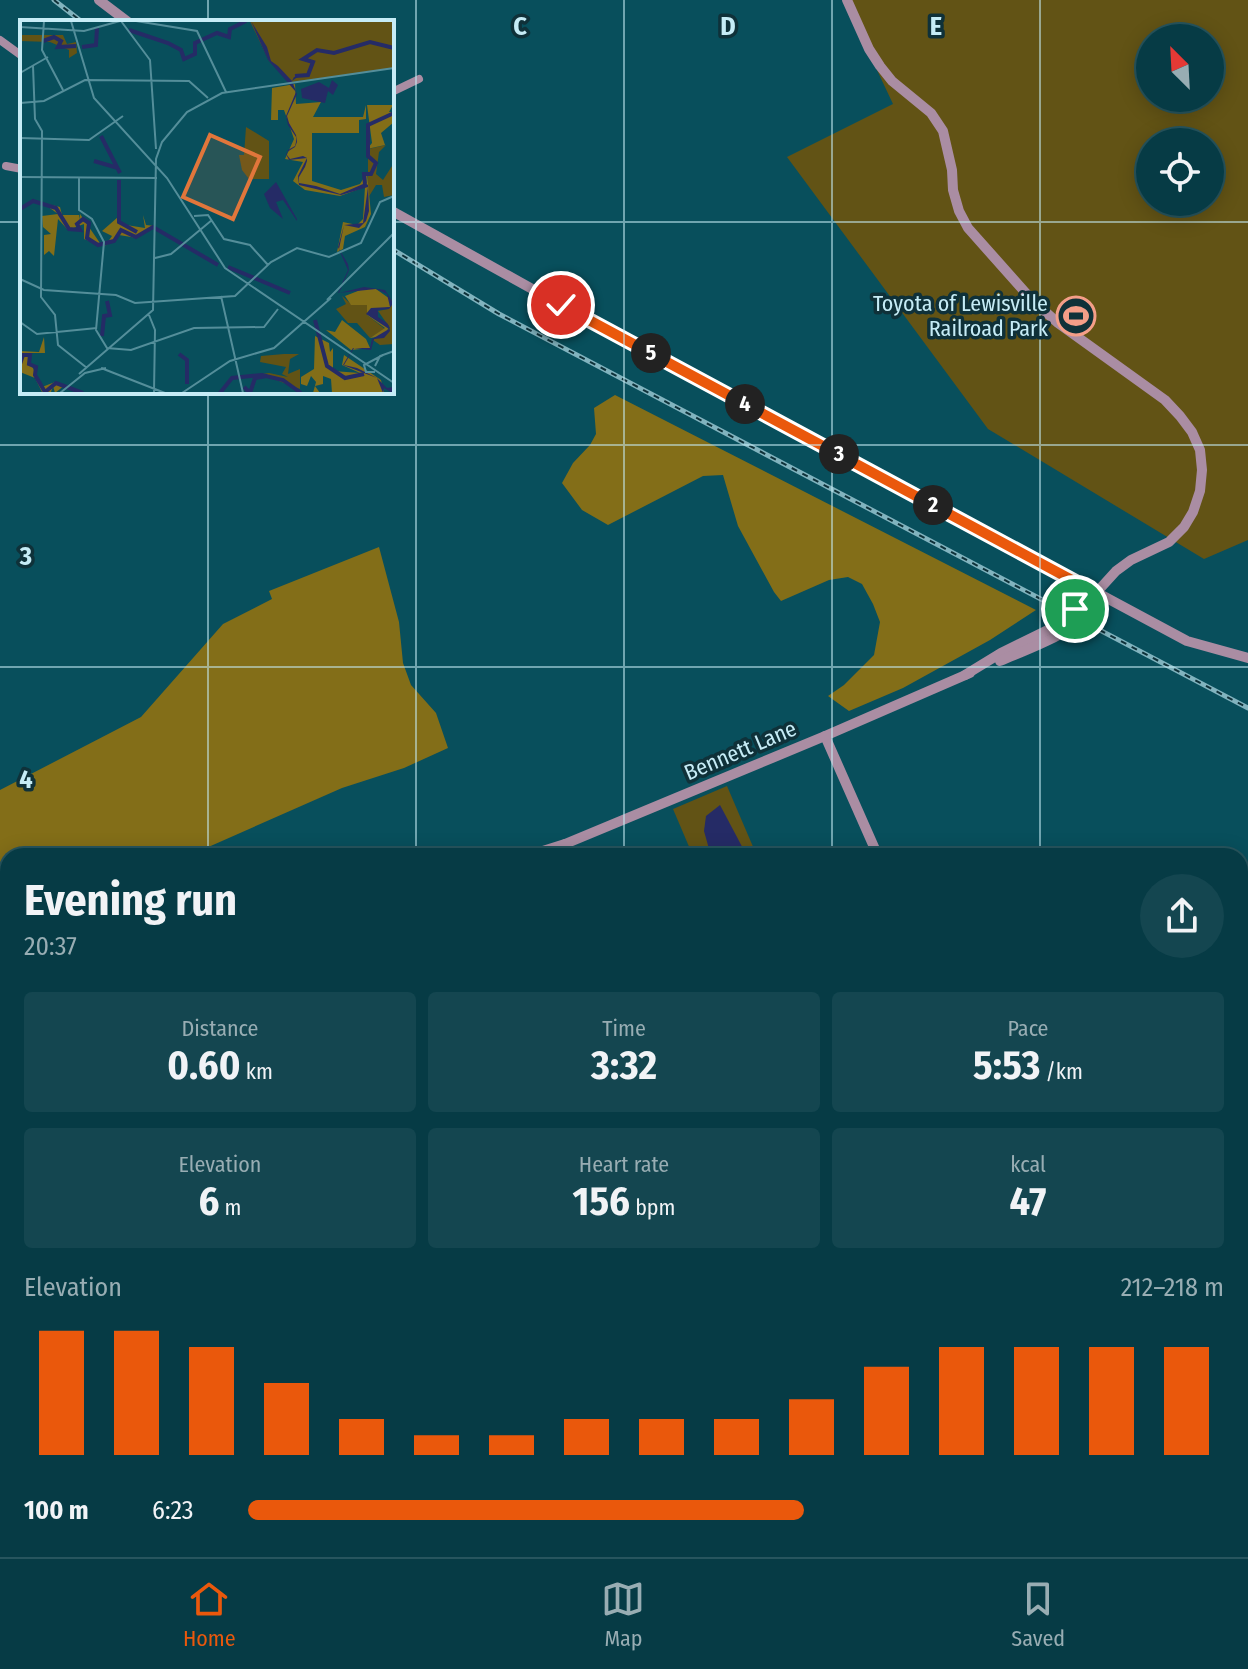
<!DOCTYPE html>
<html lang="en">
<head>
<meta charset="utf-8">
<style>
	:root { --surface:#063b45; --page:#144650; --text:#f1f3f6; --muted:#98adb3; --line:#27555e; --accent:#ea580c }
	body { margin:0; font-family:"Fira Sans Condensed",sans-serif; background:var(--page); color:var(--text); height:100vh; display:flex; flex-direction:column; font-size:30px; white-space:nowrap }
	* { box-sizing:border-box; margin:0 }
	p { font-size:26px; color:var(--muted) }
	.icon { flex:none; width:44px; height:44px; fill:none; stroke:currentColor; stroke-width:2; stroke-linecap:round; stroke-linejoin:round }
	.map { position:relative; flex:1; overflow:hidden }
	.side { position:absolute; left:0px; top:848px; width:1248px; height:710px; display:flex; flex-direction:column; background:var(--surface); border-radius:24px 24px 0 0; box-shadow:0 4px 20px #0003,0 0 0 2px var(--line) }
	.side>* { flex:none }
	.needle { width:52px; rotate:336deg }
	.buttons { position:absolute; left:1136px; top:24px; display:grid; gap:16px }
	.buttons a { display:grid; place-items:center; width:88px; height:88px; border-radius:50%; background:var(--surface); box-shadow:0 4px 20px #0003,0 0 0 2px var(--line); font-size:40px }
	.pin { position:absolute; display:grid; place-items:center; width:68px; height:68px; color:#fff; margin:-34px; border:4px solid #fff; border-radius:50%; box-shadow:0 2px 8px #0007 }
	.km { position:absolute; width:40px; height:40px; margin:-20px; border-radius:50%; background:#222; color:#fff; font-size:22px; line-height:40px; text-align:center }
	.round { display:grid; place-items:center; flex:none; width:84px; height:84px; border-radius:42px; background:var(--page) }
	.head { display:flex; align-items:center; justify-content:space-between; height:136px; padding:0 24px }
	h1 { font-size:44px; font-weight:700; line-height:60px }
	.metrics { display:grid; grid-template-columns:repeat(3,1fr); gap:12px; height:136px; padding:8px 24px }
	.metrics div { display:grid; align-content:center; border-radius:8px; background:var(--page); text-align:center }
	.metrics b { font-size:40px; font-weight:700 }
	.metrics small { font-size:22px; font-weight:400 }
	.metrics p { font-size:22px }
	.chart { height:224px; padding:16px 24px }
	.chart p { display:flex; justify-content:space-between }
	.chart svg { width:100%; height:144px; margin-top:8px; stroke:var(--accent); stroke-width:6 }
	ul { padding:0 24px; list-style:none; font-size:26px }
	li { display:grid; grid-template-columns:128px 96px 1fr; align-items:center; height:60px }
	li i { height:20px; border-radius:10px; background:var(--accent) }
	.menu { display:flex; justify-content:space-around; align-items:center; height:112px; border-top:2px solid var(--line); background:var(--surface); font-size:22px; color:var(--muted) }
	.menu a { display:grid; justify-items:center; gap:4px }
	.menu .on { color:var(--accent) }
	.map>svg:first-child { display:block }
	.green { fill:#625315; fill-rule:evenodd }
	.forest { fill:#836e18 }
	.water { fill:#252b66 }
	.lines { fill:none; stroke-linecap:round; stroke-linejoin:round }
	.minor { stroke:#aa8da3; stroke-width:8 }
	.tertiary { stroke:#aa8da3; stroke-width:10 }
	.rail-casing { stroke:#81b3be; stroke-width:5 }
	.rail { stroke:#0f3139; stroke-width:2; stroke-dasharray:6; stroke-linecap:butt }
	.route-casing { stroke:#fff; stroke-width:16 }
	.route { stroke:#ea580c; stroke-width:10 }
	.grid { fill:none; stroke:#c6ecf6; stroke-width:2; stroke-opacity:0.55 }
	.labels { text-anchor:middle; stroke-width:7; stroke-linejoin:round; paint-order:stroke }
	.poi-label { font-size:22px; fill:#c6ecf6; stroke:#0f3139; text-anchor:end }
	.street-label { font-size:22px; fill:#c6ecf6; stroke:#0f3139 }
	.inset-river { fill:none; stroke:#252b66; stroke-width:4 }
	.inset-road { fill:none; stroke:#548e9a; stroke-width:2 }
	.view { fill:#e1763b; fill-opacity:0.15; stroke:#e1763b; stroke-width:4 }
	.inset-edge { fill:none; stroke:#c6ecf6; stroke-width:4 }
	.grid-label { font-size:26px; text-anchor:middle; font-weight:bold; fill:#c6ecf6; stroke:#0f3139; stroke-width:7; stroke-linejoin:round; paint-order:stroke }
</style>
</head>
<body>
<div class="map">
<svg width="1248" height="1557" viewBox="0 0 1248 1557">
	<rect width="100%" height="100%" fill="#084f5c"/>
	<!-- green -->
	<g class="green">
		<path d="M844,0h404v540l-44,19 -216,-130 -201,-272 106,-53zM1150,38h60v60h-60zM1150,142h60v60h-60z"/>
		<path d="M727,786l30,70h-64l-20,-47z"/>
	</g>
	<!-- forest -->
	<g class="forest">
		<path d="M615,395l421,215 -46,30 -87,48 -54,23 -21,-15 16,-11 30,-30 6,-33 -7,-18 -11,-20 -14,-7 -19,3 -48,21 -7,-9 -36,-66 -15,-51 -20,1 -95,49 -26,-15 -20,-27 11,-20 17,-18 6,-11 -2,-26z"/>
		<path d="M379,547l20,75 4,41 8,22 25,28 12,35 -44,20 -62,20 -154,68h-180v91l-8,-8v-149l141,-73 82,-93 49,-25 -3,-8z"/>
	</g>
	<!-- water -->
	<path class="water" d="M720,805l27,51h-36l-7,-25 2,-15z"/>
	<g class="lines">
		<!-- minor -->
		<g class="minor">
			<path d="M0,40l22,16"/>
			<path d="M392,92l27,-13"/>
			<path d="M6,166l16,3"/>
			<path d="M462,1550l3,7"/>
		</g>
		<!-- tertiary -->
		<g class="tertiary">
			<path d="M99,0l29,22"/>
			<path d="M847,0l22,49 11,17 12,15 39,32 12,18 9,39 1,20 6,21 9,17 64,72 26,23 107,77 15,16 12,16 8,18 2,20 -2,21 -7,21 -9,15 -15,15 -38,18 -15,11 -20,22 -12,5 -9,11 -19,17 -55,27 -36,22"/>
			<path d="M392,211l169,94 626,336 61,17"/>
			<path d="M1000,661c38,-16 66,-25 97,-54l-1,-14"/>
			<path d="M825,736l53,120"/>
			<path d="M565,844l5,12"/>
			<path d="M527,856l38,-12 260,-108 145,-63"/>
			<path d="M0,1084l8,-3"/>
			<path d="M1240,1185l8,4"/>
			<path d="M1240,1347l8,-6"/>
			<path d="M1242,1366l6,-10"/>
			<path d="M999,1550l9,7"/>
			<path d="M962,1557l6,-7"/>
			<path d="M984,1557l6,-7"/>
		</g>
		<!-- rail casing -->
		<g class="rail-casing">
			<g id="rail">
				<path d="M54,0l28,22"/>
				<path d="M392,249l107,65 749,394"/>
			</g>
		</g>
		<!-- rail -->
		<use href="#rail" class="rail"/>
	</g>
	<g class="lines">
		<!-- route casing -->
		<g class="route-casing">
			<path id="route" d="M561,305l535,288 -12,5 -9,11"/>
		</g>
		<!-- route -->
		<use href="#route" class="route"/>
	</g>
	<!-- grid -->
	<path class="grid" d="M208,0v22M416,0v856M624,0v856M832,0v856M1040,0v856M0,222h22M392,222h856M208,392v464M0,445h1248M0,667h1248M0,890h8M1240,890h8M0,1112h8M1240,1112h8M0,1335h8M1240,1335h8M208,1550v7M416,1550v7M624,1550v7M832,1550v7M1040,1550v7"/>
	<!-- icons -->
	<defs>
		<g id="stadium-ring" transform="scale(2)"><circle r="9.5" fill="#0f3139" stroke="#f49e88" stroke-width="1.5"/><path d="M0-5a6.5 5 0 1 0 0 10a6.5 5 0 1 0 0-10ZM-3.5-1.8h7v3.6h-7Z" fill="#f49e88"/></g>
	</defs>
	<g fill-rule="evenodd">
		<use href="#stadium-ring" x="1076" y="316"/>
	</g>
	<g class="labels">
		<!-- poi labels -->
		<g class="poi-label">
			<text x="1048" y="311">Toyota of Lewisville<tspan x="1048" dy="25">Railroad Park</tspan></text>
		</g>
		<!-- street labels -->
		<g class="street-label">
			<text transform="translate(740 750) rotate(-23)" y="8">Bennett Lane</text>
		</g>
	</g>
	<!-- overview -->
	<g transform="translate(20 20)">
		<rect width="374" height="374" fill="#084f5c"/>
		<path d="M230,1h144v47l-102,14 -23,-21zM0,15h43l4,9 9,-2 1,11 -8,5v-8l-19,-8 -30,-1zM226,107l23,14v38h-20l-7,-9 -3,-15h5zM366,125l-7,7 -3,22 7,6 11,-17v32l-10,2 -2,-12h-6l-8,13v-49zM374,274v50l-14,1 -7,-5 17,-12 -12,-17 10,-2zM322,276l10,9h15v10l18,14 -15,9 -13,-15h-9l-12,-14 10,-5zM264,334h15l-9,5 -2,15 12,-5v20l-37,-14 -22,2 28,-4 19,4 -6,-3 4,-7 -26,-5 1,-6z" fill="#625315"/>
		<path d="M275,64l1,20 25,-2 -8,15h50l3,-12v14l-7,1v13h-47v48l29,9 19,-6 7,-11 4,41 -6,13 -20,9 -2,13 -6,3 6,-30 14,3 6,-6 2,-32 -25,9 -35,-6 -12,-9 10,-19 -18,-3 9,-20 -10,-29h-6v10h-7l1,-32zM347,85h26l-4,7h5v10l-13,11 4,12 -18,4 5,-6zM98,160l2,44 25,4 -2,-13 3,10 9,1 -18,12 -18,-3 -14,11 7,-10 -10,-5 16,-14zM23,183l17,4 2,8h17v5l1,-6 22,32 -18,-7v-15l-16,6 -10,-11 -4,37 -5,-5 -5,4v-20l7,-1 -8,-7 -1,-11 16,-2zM343,269h13l14,10v8l-14,3 -1,8 14,9 -5,9 -14,2 15,-10 -18,-13v-10h-16l-6,-9zM322,300l24,19 4,9 -19,2 -25,-20 9,2zM295,316l14,7 1,9 3,-4v23l27,2 -18,-8 2,-10 37,25 3,13h-52l-1,-14 -8,-3v8l-8,2 5,7h-7l3,-11 -5,-6 -4,10 -6,-2v-7l13,-8zM24,317l1,16h-14v11l11,23 13,-5 10,3 -10,8 -2,-7 -2,6h-9l-7,-14 -15,-6v-21l19,1z" fill="#836e18"/>
		<path d="M231,1l16,26 4,14 7,5 14,15 2,-4 5,-1 -7,5 5,13 -10,22 2,7 7,12 1,7 -2,5 -8,5v3l3,4 13,-3 4,2v3l-2,6 -6,10v6l17,3 24,8 23,-10 2,-1 3,2 1,26 -3,10 -7,7 -15,-3 -5,24 9,15 1,6 -10,23 25,-6 21,3 7,11v4l-3,4 -11,1v7l9,6 2,3 1,5 -6,7 -10,1 -3,11 -17,-2 -10,17 13,3 20,10 10,10 6,-1 -1,6 -8,-5 -1,5 -6,-15 -34,-13 10,-17h17l2,-9 17,-10 -23,-15 5,-6 19,-1 -3,-13 -11,-5 -38,4 10,-23 -10,-23 6,-22 19,-2 5,-36 -27,8 -42,-10 -1,-9 9,-18 -18,2 -3,-6 2,-4 7,-4 1,-4v-5l-8,-12 -2,-9 10,-24 -28,-32zM312,60l6,5 -5,10 -5,-4 -3,12 -23,-5 -1,-9 18,-7 10,6zM256,162l21,37v2l-14,-21 -7,2 7,17 -13,-11 -6,-14z" fill="#252b66"/>
		<path class="inset-river" d="M109,10l39,13 13,7 3,9 11,-5v-11l22,-10 12,4 1,-8 16,-8M23,21l11,-4 7,4 -3,6 18,-1M62,27l14,-2 1,-17M275,56l13,-1 5,-13 -10,-3 14,-9 17,3 36,-11 24,6M81,116l19,37M74,141l24,7M99,160v42l18,10M345,164l-1,-10h7l5,-11 -8,-7v-31l26,-12M0,189l13,-8 23,7 13,21 11,1 -3,-6 6,-5 6,4 -2,15 11,7 16,-4 7,-11 15,7 17,-10 65,38M208,247l62,26M295,300l12,46 18,12 19,-4M82,316l2,-20 6,-1 -3,-14M159,334l8,6v24M0,344l3,-9h7l-1,9 7,3 -1,8 10,17 11,-9 27,10M224,367l6,6 5,-15 12,-2M200,373l12,-15 30,-3 21,5 18,13"/>
		<path class="inset-road" d="M24,1l-2,29 21,40M51,1l23,77 73,80 58,90 169,115M101,1l29,39 6,89M116,1l61,10 29,61M0,7l64,4 36,-10M13,46l2,53 7,12 -1,166 14,18 3,30 29,23M0,53l28,-16M0,83l24,-2 41,-21 104,1 19,17M0,118l69,2 34,-24M0,157l137,1M59,157v33l13,9 12,23 -8,88 11,18 24,2 63,-22 70,-1 14,-18M174,196l14,-1 16,24 26,6 18,20M135,238l16,-4 41,-34M0,259l24,11 72,5 19,8 100,-7 36,-34 26,-14 32,9 32,-14 19,-41 14,-6M201,276l22,97M307,280l67,-67M129,295l6,15 -1,62M0,302l17,12 60,-6M355,346l5,-10 14,-5M81,348l64,25M355,352h-9l-2,-7 19,-10M59,354l74,-64 3,-151 6,-17 25,-30 35,-19 172,-25M40,373l25,-20 21,-5M162,373l48,-32 44,-13 57,-50"/>
		<path class="view" d="M190,115l50,22 -27,62 -50,-22z"/>
		<rect width="374" height="374" class="inset-edge"/>
	</g>
	<g class="grid-label">
		<text x="520" y="35">C</text>
		<text x="728" y="35">D</text>
		<text x="936" y="35">E</text>
		<text x="26" y="565">3</text>
		<text x="26" y="788">4</text>
	</g>
</svg>
<div class="buttons">
<a><svg class="needle" viewBox="-14 -14 28 28"><path d="M0-13l5 13h-10z" fill="#e53935"/><path d="M0 13l5-13h-10z" fill="#98adb3"/></svg></a>
<a><svg class="icon" aria-label="locate" viewBox="0 0 24 24"><circle cx="12" cy="12" r="6"/><path d="M12 2v4M12 18v4M2 12h4M18 12h4"/></svg></a>
</div>
<div class="pin" style="left:1075px;top:609px;background:#1e9e55"><svg class="icon" aria-label="arrive" viewBox="0 0 24 24"><path d="M6 21V4h12l-3 4 3 4H6"/></svg></div>
<div class="pin" style="left:561px;top:305px;background:#d93025"><svg class="icon" aria-label="check" viewBox="0 0 24 24"><path d="M5 12l5 5 9-10"/></svg></div>
<b class="km" style="left:933px;top:505px">2</b>
<b class="km" style="left:839px;top:454px">3</b>
<b class="km" style="left:745px;top:404px">4</b>
<b class="km" style="left:651px;top:353px">5</b>
<section class="side">
<div class="head"><div><h1>Evening run</h1><p>20:37</p></div><a class="round"><svg class="icon" aria-label="share" viewBox="0 0 24 24"><path d="M12 15V3M7 8l5-5 5 5M5 13v7h14v-7"/></svg></a></div>
<div class="metrics">
<div><p>Distance</p><b>0.60<small> km</small></b></div>
<div><p>Time</p><b>3:32</b></div>
<div><p>Pace</p><b>5:53<small> /km</small></b></div>
</div>
<div class="metrics">
<div><p>Elevation</p><b>6<small> m</small></b></div>
<div><p>Heart rate</p><b>156<small> bpm</small></b></div>
<div><p>kcal</p><b>47</b></div>
</div>
<div class="chart"><p><span>Elevation</span>212–218 m</p>
<svg viewBox="0 0 160 44" preserveAspectRatio="none"><path d="M5 44V6M15 44V6M25 44V11M35 44V22M45 44V33M55 44V38M65 44V38M75 44V33M85 44V33M95 44V33M105 44V27M115 44V17M125 44V11M135 44V11M145 44V11M155 44V11"/></svg>
</div>
<ul>
<li><b>100 m</b>6:23<i style="width:57%"></i></li>
</ul>
</section>
</div>
<nav class="menu">
<a class="on"><svg class="icon" aria-label="home" viewBox="0 0 24 24"><path d="M3 11l9-7 9 7M6 9v11h12V9"/></svg>Home</a>
<a><svg class="icon" aria-label="map" viewBox="0 0 24 24"><path d="M3 6l6-2 6 2 6-2v14l-6 2-6-2-6 2zM9 4v14M15 6v14"/></svg>Map</a>
<a><svg class="icon" aria-label="saved" viewBox="0 0 24 24"><path d="M7 4h10v16l-5-4-5 4z"/></svg>Saved</a>
</nav>
</body>
</html>
